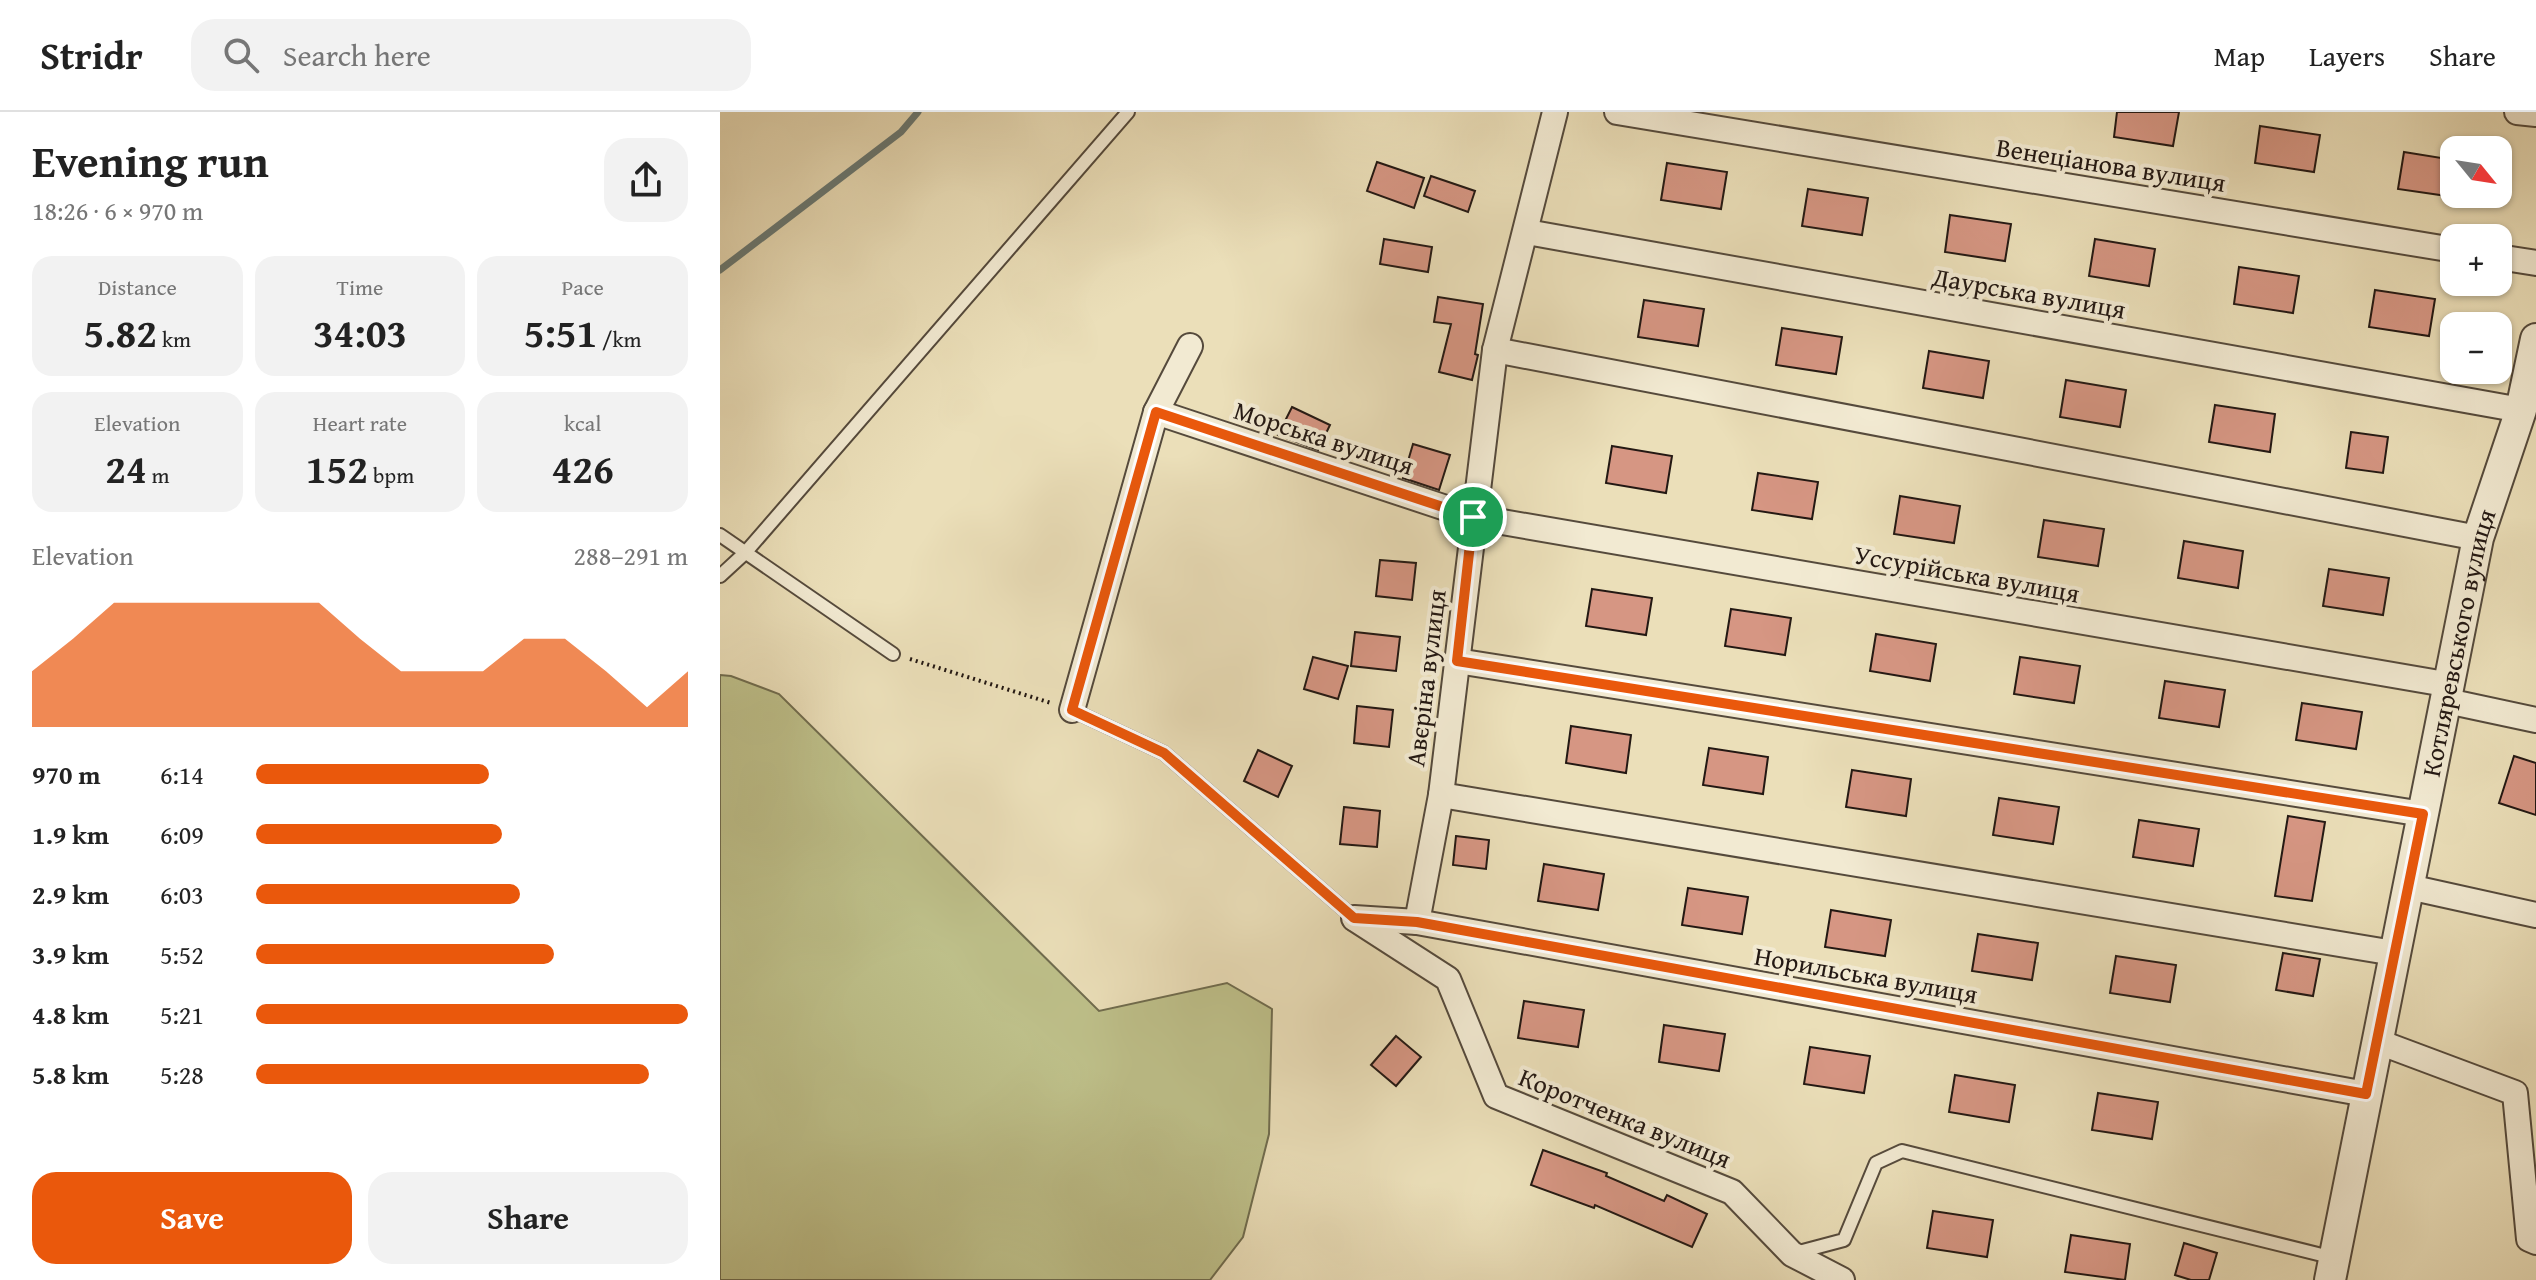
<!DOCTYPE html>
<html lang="en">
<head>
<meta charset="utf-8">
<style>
	:root { --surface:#fff; --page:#f2f2f2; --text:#222; --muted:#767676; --line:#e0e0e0; --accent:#ea580c }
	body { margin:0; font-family:"Gentium Book Plus",serif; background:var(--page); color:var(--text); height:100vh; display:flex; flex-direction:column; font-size:30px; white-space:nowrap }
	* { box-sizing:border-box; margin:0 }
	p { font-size:26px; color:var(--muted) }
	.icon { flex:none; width:44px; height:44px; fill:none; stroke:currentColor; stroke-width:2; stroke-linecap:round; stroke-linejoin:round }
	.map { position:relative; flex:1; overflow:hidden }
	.details { display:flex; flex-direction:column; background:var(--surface); width:720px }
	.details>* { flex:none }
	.needle { width:52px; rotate:120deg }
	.fabs { position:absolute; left:1720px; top:24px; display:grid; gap:16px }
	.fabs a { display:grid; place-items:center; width:72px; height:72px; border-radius:16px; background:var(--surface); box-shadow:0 2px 6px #0004; font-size:40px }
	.pin { position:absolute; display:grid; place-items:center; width:68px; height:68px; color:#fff; margin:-34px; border:4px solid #fff; border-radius:50%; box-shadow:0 2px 8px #0007 }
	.round { display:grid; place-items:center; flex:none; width:84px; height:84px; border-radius:24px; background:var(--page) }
	.head { display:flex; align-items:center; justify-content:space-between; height:136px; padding:0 32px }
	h1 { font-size:44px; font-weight:700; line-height:60px }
	.metrics { display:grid; grid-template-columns:repeat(3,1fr); gap:12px; height:136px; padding:8px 32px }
	.metrics div { display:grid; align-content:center; border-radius:20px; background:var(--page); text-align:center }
	.metrics b { font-size:40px; font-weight:700 }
	.metrics small { font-size:22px; font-weight:400 }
	.metrics p { font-size:22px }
	.chart { height:224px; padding:16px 32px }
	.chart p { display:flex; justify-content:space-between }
	.chart svg { width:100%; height:144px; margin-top:8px; fill:var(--accent); opacity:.7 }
	.action { display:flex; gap:16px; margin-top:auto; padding:16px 32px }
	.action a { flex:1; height:92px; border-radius:24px; background:var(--accent); color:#fff; font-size:32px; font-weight:700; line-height:92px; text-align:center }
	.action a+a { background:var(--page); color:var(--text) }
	ul { padding:0 32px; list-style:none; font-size:26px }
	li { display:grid; grid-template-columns:128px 96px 1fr; align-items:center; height:60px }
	li i { height:20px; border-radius:10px; background:var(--accent) }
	header { display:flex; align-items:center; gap:48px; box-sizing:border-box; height:112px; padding:0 40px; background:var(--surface); border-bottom:2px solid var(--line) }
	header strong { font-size:38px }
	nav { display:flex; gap:44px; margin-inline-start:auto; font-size:28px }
	.search { width:560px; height:72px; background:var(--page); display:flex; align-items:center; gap:20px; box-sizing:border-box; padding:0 28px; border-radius:24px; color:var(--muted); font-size:30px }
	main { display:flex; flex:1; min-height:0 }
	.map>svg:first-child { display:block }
	.green { fill:#bec08a; stroke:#706c4e; stroke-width:2 }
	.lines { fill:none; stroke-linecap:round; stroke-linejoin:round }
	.stream { stroke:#6a7a75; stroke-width:7 }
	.building { fill:#d69683; stroke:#231813; stroke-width:2 }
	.service-casing { stroke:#554a3c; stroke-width:16 }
	.minor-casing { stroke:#554a3c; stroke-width:28 }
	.tertiary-casing { stroke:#554a3c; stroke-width:34 }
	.path { stroke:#231813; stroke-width:4; stroke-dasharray:2 4; stroke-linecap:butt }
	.service { stroke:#f2ead2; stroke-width:12 }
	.minor { stroke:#f2ead2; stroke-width:24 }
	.tertiary { stroke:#f2ead2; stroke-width:30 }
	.route-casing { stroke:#fff; stroke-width:16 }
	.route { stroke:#ea580c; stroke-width:10 }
	.labels { text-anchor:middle; stroke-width:8; stroke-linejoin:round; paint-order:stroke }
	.street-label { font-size:26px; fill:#231813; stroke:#f2ead2 }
</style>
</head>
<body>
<header>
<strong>Stridr</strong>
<div class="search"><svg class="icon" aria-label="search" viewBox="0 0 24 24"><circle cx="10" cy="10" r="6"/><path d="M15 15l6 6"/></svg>Search here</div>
<nav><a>Map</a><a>Layers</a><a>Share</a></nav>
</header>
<main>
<section class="details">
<div class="head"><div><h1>Evening run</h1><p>18:26 · 6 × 970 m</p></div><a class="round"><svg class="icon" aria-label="share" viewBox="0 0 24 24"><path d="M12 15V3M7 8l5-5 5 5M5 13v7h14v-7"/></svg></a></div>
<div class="metrics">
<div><p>Distance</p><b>5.82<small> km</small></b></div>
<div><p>Time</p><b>34:03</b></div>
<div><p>Pace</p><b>5:51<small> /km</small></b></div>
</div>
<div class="metrics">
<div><p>Elevation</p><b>24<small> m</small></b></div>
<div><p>Heart rate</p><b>152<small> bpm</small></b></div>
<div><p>kcal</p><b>426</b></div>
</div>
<div class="chart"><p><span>Elevation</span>288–291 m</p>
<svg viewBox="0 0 160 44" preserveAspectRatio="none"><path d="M0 44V27L10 17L20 6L30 6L40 6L50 6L60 6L70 6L80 17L90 27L100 27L110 27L120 17L130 17L140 27L150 38L160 27V44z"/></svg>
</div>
<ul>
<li><b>970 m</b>6:14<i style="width:54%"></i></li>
<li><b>1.9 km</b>6:09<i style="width:57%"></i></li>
<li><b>2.9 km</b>6:03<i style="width:61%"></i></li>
<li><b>3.9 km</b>5:52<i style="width:69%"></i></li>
<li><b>4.8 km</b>5:21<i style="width:100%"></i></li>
<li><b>5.8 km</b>5:28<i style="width:91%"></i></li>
</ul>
<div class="action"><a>Save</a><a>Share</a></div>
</section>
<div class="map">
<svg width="1816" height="1168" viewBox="0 0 1816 1168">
	<rect width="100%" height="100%" fill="#ebdfb9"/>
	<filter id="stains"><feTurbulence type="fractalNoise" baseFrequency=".0025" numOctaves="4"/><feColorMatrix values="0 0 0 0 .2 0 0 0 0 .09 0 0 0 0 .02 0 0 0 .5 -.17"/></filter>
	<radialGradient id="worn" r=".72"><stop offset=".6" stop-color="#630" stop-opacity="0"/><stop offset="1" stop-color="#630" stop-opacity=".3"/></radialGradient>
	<!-- green -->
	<path class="green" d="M0,563l11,1 48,18 320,317 128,-28 45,26 -3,125 -26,103 -33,43h-490z"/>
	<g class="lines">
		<!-- stream -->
		<path class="stream" d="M0,158l181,-138 17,-20"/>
	</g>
	<!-- building -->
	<g class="building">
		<path d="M1397,0h62l-6,34 -59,-9z"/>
		<path d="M1540,14l60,9 -6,37 -59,-9z"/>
		<path d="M1684,40l50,8v37l-56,-8z"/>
		<path d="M657,50l47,16 -10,30 -47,-17z"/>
		<path d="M947,51l60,9 -6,37 -60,-9z"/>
		<path d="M711,64l44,15 -7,21 -44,-16z"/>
		<path d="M1088,77l60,9 -6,37 -60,-9z"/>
		<path d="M1230,103l61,9 -6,37 -60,-9z"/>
		<path d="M664,127l48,8 -4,25 -48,-8z"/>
		<path d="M1375,127l60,10 -6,37 -60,-10z"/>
		<path d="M1519,155l60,9 -6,37 -59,-9z"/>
		<path d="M1655,178l60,9 -6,37 -60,-9z"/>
		<path d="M718,185l45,7 -8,50 3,1 -6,25 -33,-8 12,-48 -17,-2z"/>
		<path d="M924,188l60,9 -6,37 -60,-9z"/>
		<path d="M1062,216l60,9 -6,37 -60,-9z"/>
		<path d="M1209,239l60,10 -6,37 -60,-10z"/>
		<path d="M1346,268l60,10 -6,37 -60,-10z"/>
		<path d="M1495,293l60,9 -5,38 -61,-10z"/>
		<path d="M572,295l38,18 -12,25 -40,-15z"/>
		<path d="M1631,320l37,5 -5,36 -37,-5z"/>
		<path d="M693,332l37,11 -11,35 -36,-12z"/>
		<path d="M892,334l60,10 -6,37 -60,-10z"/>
		<path d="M1038,361l60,9 -6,37 -60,-9z"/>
		<path d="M1180,384l60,10 -6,37 -60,-9z"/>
		<path d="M1324,408l60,9 -6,37 -60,-9z"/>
		<path d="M1464,429l59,10 -5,37 -60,-10z"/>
		<path d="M660,448l36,3 -4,37 -36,-4z"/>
		<path d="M1609,457l60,9 -6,37 -60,-9z"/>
		<path d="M872,477l60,9 -6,37 -60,-9z"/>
		<path d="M1011,497l60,9 -6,37 -60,-9z"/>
		<path d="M635,520l45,5 -4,34 -45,-5z"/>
		<path d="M1156,522l60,10 -6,37 -60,-10z"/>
		<path d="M593,545l35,9 -10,33 -34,-10z"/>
		<path d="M1300,545l60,9 -6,37 -60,-9z"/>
		<path d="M1445,569l60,9 -6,37 -60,-9z"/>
		<path d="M1582,591l60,9 -6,37 -60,-9z"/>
		<path d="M637,594l36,4 -4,37 -35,-4z"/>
		<path d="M851,614l60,9 -5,38 -60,-10z"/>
		<path d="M989,636l59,9 -5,37 -60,-9z"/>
		<path d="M538,638l34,16 -14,31 -34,-16z"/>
		<path d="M1794,644l22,7v52l-37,-12z"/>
		<path d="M1132,658l59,9 -5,37 -60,-9z"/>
		<path d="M1279,686l60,9 -6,37 -60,-9z"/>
		<path d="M624,695l36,4 -3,36 -37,-3z"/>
		<path d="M1568,704l37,6 -13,79 -37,-5z"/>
		<path d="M1419,708l60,9 -6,37 -60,-9z"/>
		<path d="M736,724l33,4 -3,29 -33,-4z"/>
		<path d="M824,752l60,10 -6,36 -60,-9z"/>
		<path d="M968,776l60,9 -6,37 -60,-9z"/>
		<path d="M1111,798l60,10 -6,36 -60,-9z"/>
		<path d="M1258,822l60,9 -6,37 -60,-9z"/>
		<path d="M1563,841l37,6 -7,37 -37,-6z"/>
		<path d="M1396,844l60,9 -6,37 -60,-9z"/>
		<path d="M804,889l60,9 -6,37 -60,-9z"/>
		<path d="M944,913l61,9 -6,37 -60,-9z"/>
		<path d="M676,924l25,21 -25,29 -25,-21z"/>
		<path d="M1090,935l60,9 -6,37 -60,-9z"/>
		<path d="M1235,963l60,10 -6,37 -60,-10z"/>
		<path d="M1378,981l60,9 -6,37 -60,-9z"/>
		<path d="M823,1038l64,23 -1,3 58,25 3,-6 40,19 -15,33 -97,-42 -1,3 -63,-23z"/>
		<path d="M1213,1099l60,9 -6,37 -60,-9z"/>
		<path d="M1351,1123l59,9 -5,36 -60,-8z"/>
		<path d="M1464,1131l33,10 -8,27h-18l-16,-5z"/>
	</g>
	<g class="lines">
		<!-- service casing -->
		<g class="service-casing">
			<g id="service">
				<path d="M0,423l173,119"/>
				<path d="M0,464l25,-23 383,-441"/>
				<path d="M352,598l92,43 190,165"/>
				<path d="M1075,1141l49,-13 32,-77 26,-12 432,107"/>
			</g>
		</g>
		<!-- minor casing -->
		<g class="minor-casing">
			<g id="minor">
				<path d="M897,0l837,138"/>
				<path d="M1797,0l19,2"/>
				<path d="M807,120l994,178"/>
				<path d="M1778,145l38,6"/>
				<path d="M775,238l983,188"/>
				<path d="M436,300l317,105 978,168"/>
				<path d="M737,549l966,153"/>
				<path d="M1727,589l89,19"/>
				<path d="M352,598l84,-298 34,-66"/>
				<path d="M721,683l953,158"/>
				<path d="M1689,775l127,28"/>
				<path d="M634,806l63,4 949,172"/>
				<path d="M635,807l93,60 48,117 236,96 60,62 50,26"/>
				<path d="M697,810l24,-127 54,-445 60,-238"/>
				<path d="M1656,929l139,52 14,146 7,3"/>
			</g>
		</g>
		<!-- tertiary casing -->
		<g class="tertiary-casing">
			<g id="tertiary">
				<path id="s1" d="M1610,1168l148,-742 43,-128 15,-71"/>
			</g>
		</g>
		<!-- path -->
		<path class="path" d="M190,547l141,44"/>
		<!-- service -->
		<use href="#service" class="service"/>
		<!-- minor -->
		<use href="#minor" class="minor"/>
		<!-- tertiary -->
		<use href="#tertiary" class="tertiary"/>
	</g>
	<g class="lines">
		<!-- route casing -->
		<g class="route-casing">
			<path id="route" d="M436,300l317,105 -16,144 966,153 -57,280 -949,-172 -63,-4 -190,-165 -92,-43z"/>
		</g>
		<!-- route -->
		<use href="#route" class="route"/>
	</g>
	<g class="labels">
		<!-- street labels -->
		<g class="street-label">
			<text transform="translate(1391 53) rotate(9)" y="9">Венеціанова вулиця</text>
			<text transform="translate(1309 181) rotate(10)" y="9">Даурська вулиця</text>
			<text transform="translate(604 326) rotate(18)" y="9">Морська вулиця</text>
			<text transform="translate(1247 462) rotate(10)" y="9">Уссурійська вулиця</text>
			<text dy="9" stroke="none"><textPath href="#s1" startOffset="650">Котляревського вулиця</textPath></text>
			<text transform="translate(706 566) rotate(-83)" y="9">Авєріна вулиця</text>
			<text transform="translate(1146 863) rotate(10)" y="9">Норильська вулиця</text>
			<text transform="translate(905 1006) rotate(22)" y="9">Коротченка вулиця</text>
		</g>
	</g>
	<rect width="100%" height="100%" filter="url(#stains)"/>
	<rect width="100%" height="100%" fill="url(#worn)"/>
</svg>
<div class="fabs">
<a><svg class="needle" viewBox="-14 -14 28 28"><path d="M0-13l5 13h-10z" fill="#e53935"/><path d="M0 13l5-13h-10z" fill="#767676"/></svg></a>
<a>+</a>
<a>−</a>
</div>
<div class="pin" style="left:753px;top:405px;background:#1e9e55"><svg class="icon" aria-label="arrive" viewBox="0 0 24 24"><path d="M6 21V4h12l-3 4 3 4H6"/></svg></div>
</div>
</main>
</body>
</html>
